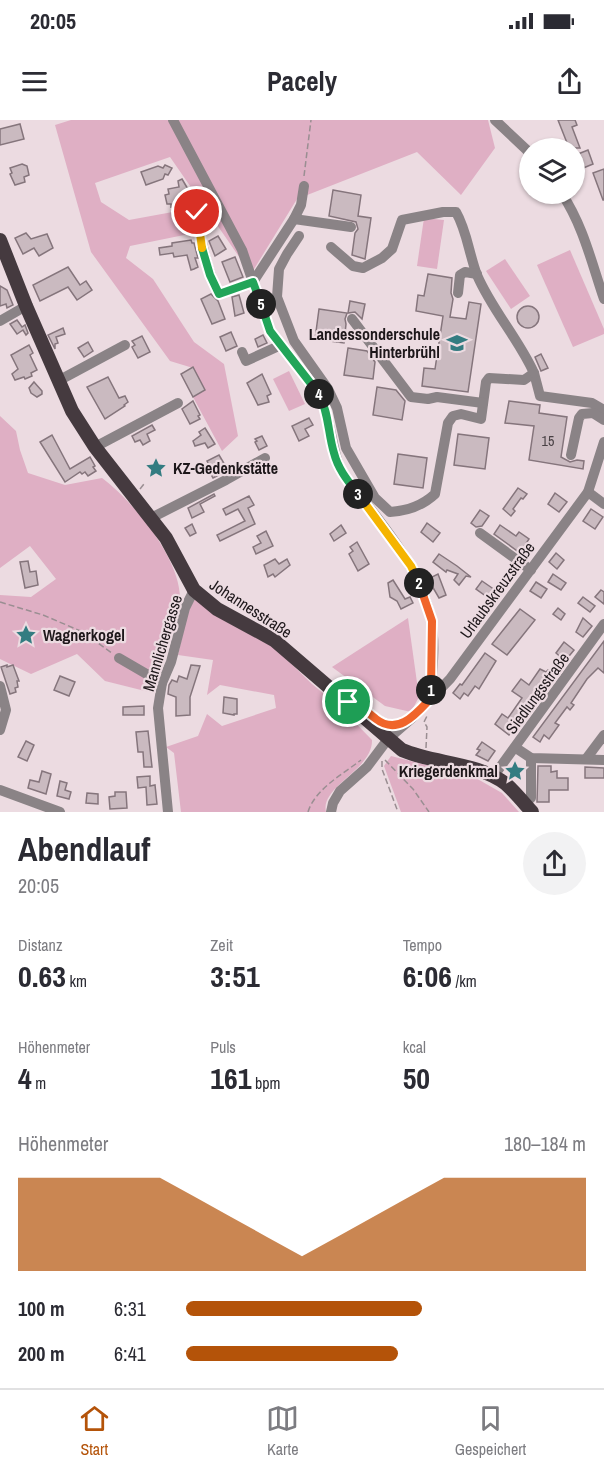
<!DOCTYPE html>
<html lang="de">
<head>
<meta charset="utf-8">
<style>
	:root { --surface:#fff; --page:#f2f2f3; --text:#2b2b33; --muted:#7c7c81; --line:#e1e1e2; --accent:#b45309 }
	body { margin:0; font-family:"Archivo Narrow",sans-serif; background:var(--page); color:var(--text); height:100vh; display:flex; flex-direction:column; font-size:22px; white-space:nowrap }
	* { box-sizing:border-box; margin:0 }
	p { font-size:20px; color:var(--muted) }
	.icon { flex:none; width:33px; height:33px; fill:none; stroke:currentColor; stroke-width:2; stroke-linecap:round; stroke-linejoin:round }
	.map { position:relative; height:692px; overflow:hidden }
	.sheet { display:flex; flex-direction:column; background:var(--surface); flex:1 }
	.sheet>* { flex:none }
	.fabs { position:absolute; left:519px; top:18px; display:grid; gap:12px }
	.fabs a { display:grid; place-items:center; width:66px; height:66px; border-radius:50%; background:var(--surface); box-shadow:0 2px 4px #0004; font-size:30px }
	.pin { position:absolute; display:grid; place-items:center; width:51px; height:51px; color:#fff; margin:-26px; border:3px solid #fff; border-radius:50%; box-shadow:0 2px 6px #0007 }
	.km { position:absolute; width:30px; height:30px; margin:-15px; border-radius:50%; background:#222; color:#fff; font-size:16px; line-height:30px; text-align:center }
	.round { display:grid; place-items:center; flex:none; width:63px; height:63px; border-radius:32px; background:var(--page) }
	.head { display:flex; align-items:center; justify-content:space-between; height:102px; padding:0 18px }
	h1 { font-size:33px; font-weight:700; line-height:45px }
	.stats { display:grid; grid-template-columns:repeat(3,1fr); gap:9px; height:102px; padding:6px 18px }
	.stats div { display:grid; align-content:center }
	.stats b { font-size:30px; font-weight:700 }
	.stats small { font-size:16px; font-weight:400 }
	.stats p { font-size:16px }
	.chart { height:168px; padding:12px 18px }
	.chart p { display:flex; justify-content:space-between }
	.chart svg { width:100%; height:108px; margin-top:6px; fill:var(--accent); opacity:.7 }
	ul { padding:0 18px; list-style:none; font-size:20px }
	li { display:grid; grid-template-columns:96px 72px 1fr; align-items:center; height:45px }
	li i { height:15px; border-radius:8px; background:var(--accent) }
	.status { display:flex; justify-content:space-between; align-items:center; height:42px; padding:0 30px; background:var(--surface); direction:ltr }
	.status svg { height:16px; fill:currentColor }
	header { display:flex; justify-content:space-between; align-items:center; height:78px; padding:0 18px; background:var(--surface); font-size:27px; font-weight:700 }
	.dock { display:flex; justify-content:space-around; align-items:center; height:84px; border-top:2px solid var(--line); background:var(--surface); font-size:16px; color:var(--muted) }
	.dock a { display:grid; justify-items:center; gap:3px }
	.dock .selected { color:var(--accent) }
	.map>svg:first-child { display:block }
	.green { fill:#dfafc4 }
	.building { fill:#cabac0; stroke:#85757c; stroke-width:1.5 }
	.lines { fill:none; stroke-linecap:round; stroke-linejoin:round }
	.path { stroke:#9a8e92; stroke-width:1.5; stroke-dasharray:6 3; stroke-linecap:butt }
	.minor { stroke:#8a8386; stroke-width:10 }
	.major { stroke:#453a3f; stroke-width:14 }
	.split-1-casing { stroke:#fff; stroke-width:12 }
	.split-2-casing { stroke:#fff; stroke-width:12 }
	.split-3-casing { stroke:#fff; stroke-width:12 }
	.split-4-casing { stroke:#fff; stroke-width:12 }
	.split-5-casing { stroke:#fff; stroke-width:12 }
	.split-6-casing { stroke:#fff; stroke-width:12 }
	.split-7-casing { stroke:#fff; stroke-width:12 }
	.split-1 { stroke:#f0652b; stroke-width:8 }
	.split-2 { stroke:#f0652b; stroke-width:8 }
	.split-3 { stroke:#f5b400; stroke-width:8 }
	.split-4 { stroke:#22a559; stroke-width:8 }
	.split-5 { stroke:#22a559; stroke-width:8 }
	.split-6 { stroke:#22a559; stroke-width:8 }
	.split-7 { stroke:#f5b400; stroke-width:8 }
	.labels { text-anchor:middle; stroke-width:4.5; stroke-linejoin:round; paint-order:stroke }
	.number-label { font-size:14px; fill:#484044 }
	.poi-label { font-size:16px; font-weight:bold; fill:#1d171a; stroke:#ecdbe1; text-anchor:end }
	.street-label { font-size:16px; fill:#1d171a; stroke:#ecdbe1 }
</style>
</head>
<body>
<div class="status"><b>20:05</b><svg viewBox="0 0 49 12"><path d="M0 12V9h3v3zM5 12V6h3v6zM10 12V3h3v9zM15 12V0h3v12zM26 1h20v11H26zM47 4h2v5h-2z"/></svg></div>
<header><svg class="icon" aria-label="menu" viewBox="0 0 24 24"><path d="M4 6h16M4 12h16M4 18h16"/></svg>Pacely<svg class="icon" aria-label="share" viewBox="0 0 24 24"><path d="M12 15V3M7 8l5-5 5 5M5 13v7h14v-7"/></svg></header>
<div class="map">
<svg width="604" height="692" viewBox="0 0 604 692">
	<rect width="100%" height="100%" fill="#ecdbe1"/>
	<!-- green -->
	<g class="green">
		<path d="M71,0h417l7,28 -34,47 -44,-43 -120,47 -46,75 -81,-117 -75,26 6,19 28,18 60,-11 5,24 -64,13 -4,12 27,21 41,63 30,22 14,72 -16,15 -29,-54 12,-7 -12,-22 -23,-7 -79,-109 -36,-127z"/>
		<path d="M424,98l20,2 -7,49 -20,-3z"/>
		<path d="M570,130l34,79v5l-31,13 -36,-82z"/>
		<path d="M505,139l25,37 -19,13 -25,-38z"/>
		<path d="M289,251l16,33 -16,7 -16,-32z"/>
		<path d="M0,296l16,15 4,19 8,23 37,12 37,-7c31,23 80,82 78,123l-27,92 -48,-12 -28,-27 -46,20 -31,-15v-64l31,2 25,-18 -26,-33 -30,22z"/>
		<path d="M195,479l30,22 50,27 37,36 29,24 31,32c1,30 -52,46 -46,72h-145l-7,-59 -8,-6 32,-11 9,-22 15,12 54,-18 -2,-13 -54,-10 -13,10 6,-35 -35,-5 10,-45z"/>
		<path d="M408,498l11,79 -8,15 -26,-6 -53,-39z"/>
		<path d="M391,636l83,21 28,16 17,19h-118l-17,-46z"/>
	</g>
	<!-- building -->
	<g class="building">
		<path d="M558,0h17l2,5 -5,2 8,21h-11z"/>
		<path d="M20,4l4,15 -24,6v-16z"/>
		<path d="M588,30l5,14 -17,7 -2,-7 7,-2 -3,-8z"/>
		<path d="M22,44l5,2 2,9 -5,2 1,5 -10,3 -5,-11 2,-1 -2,-5z"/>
		<path d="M165,45l7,3 -4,7 -3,-1 -2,5 -17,6 -5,-13 17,-6 5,2z"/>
		<path d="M604,49v31h-1l-10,-27z"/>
		<path d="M182,59l10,17 -7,1 1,7 -15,3v-3h-4l-2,-9 4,-1 -1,-5 11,-2 -1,-6z"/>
		<path d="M333,70l28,5 -3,21 13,2 -6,41 -13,-4 3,-22 3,-4 -2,-7 -27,-6z"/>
		<path d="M26,113l5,6 16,-5 6,14 -14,8 -5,-8 -11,6 -8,-16z"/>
		<path d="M218,116l8,13 -11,7 -6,-15z"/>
		<path d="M191,120l1,3h2l4,15h-3l3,9 -4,2 -3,1 -4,-15 -13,2 -1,-4 -13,2 -1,-7 13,-2v-3z"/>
		<path d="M235,137l8,20 -13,5 -8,-20z"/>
		<path d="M68,147l12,18 6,-4 6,9 -15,10 -9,-13 -28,14 -7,-16z"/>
		<path d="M428,154l24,4 -1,15 2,6 -3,18 16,2 3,-17 12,2 -13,88 -46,-6 2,-18 11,1 8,-53 -27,-5 2,-16 6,1z"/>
		<path d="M0,166l7,4 6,15 -6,3 -1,-4 -6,2z"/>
		<path d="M211,174l7,7 7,18 -13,5 -11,-25z"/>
		<path d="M239,175l5,18 -9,3 -3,-19z"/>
		<path d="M350,181l15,3 -3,15 -7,-7 -7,1z"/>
		<circle cx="528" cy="197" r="11"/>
		<path d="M319,189l28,4 -2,6 1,5 -2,19 -29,-4z"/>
		<path d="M17,200l5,7 3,-2 3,8 -2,2 -3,-5 -6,4 -7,-10z"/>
		<path d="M63,208l2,6 -9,3 2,6 -3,1v5l-7,-14z"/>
		<path d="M231,212l6,14 -11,5 -6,-14z"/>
		<path d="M263,215l4,8 -9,4 -3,-8z"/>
		<path d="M142,216l8,16 -12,6 -6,-11 3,-2 -3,-4z"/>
		<path d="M88,222l5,9 -9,6 -6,-9z"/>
		<path d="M29,225l4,8 -3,2 7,15 -6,3 1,3 -7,3 -1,-2 -9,3 -3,-6 6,-5 -7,-14z"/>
		<path d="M348,228l19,3 8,11 -2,17 -29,-4z"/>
		<path d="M541,234l7,14 -7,3 -6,-14z"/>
		<path d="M193,247l12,23 -12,7 -12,-23z"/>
		<path d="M262,254l9,20 -4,2 2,6 -11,3 -11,-22z"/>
		<path d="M108,257l11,21 6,-2 3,6 -4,3 1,1 -20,13 -18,-32z"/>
		<path d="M34,262l8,9v3l-5,3 -6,-4 -2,-5z"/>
		<path d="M377,267l19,3 9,11 -3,19 -29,-5z"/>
		<path d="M193,281l7,14 -2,1 2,3 -10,5 -8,-15z"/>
		<path d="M509,281l31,4 -1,8 28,4 -6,40 9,5 7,-2 7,1 -1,8 -54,-9 5,-34 -29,-3z"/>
		<path d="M309,298l4,7 -8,4 4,7 -10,5 -7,-15z"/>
		<path d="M152,305l3,5 -8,4 3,7 -7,4 -3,-5 -5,2 -3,-6z"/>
		<path d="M205,308l10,16 -7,4 -3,-5 -10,3 -2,-5 8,-6 -2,-3z"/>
		<path d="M458,314l31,4 -4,31 -31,-4z"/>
		<path d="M52,315l18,34 20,-12 5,9 -2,1 3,4 -8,5 -3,-4 -3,2 -2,-2 -15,10 -25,-40z"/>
		<path d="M262,316l5,10 -8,4 -4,-8 2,-1 -2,-2z"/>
		<path d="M398,334l29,4 -4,30 -29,-4z"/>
		<path d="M219,335l6,10 -3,2 3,5 -12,6 -5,-9 3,-1 -4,-7z"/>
		<path d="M518,368l9,6 -4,5 -2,-1 -8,11 2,2 -4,5 -8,-7z"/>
		<path d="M555,373l12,9 -8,10 -11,-8z"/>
		<path d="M214,374l1,2 -15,8 4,8 -12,6 -4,-10z"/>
		<path d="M249,376l5,9 -6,3 7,16 -35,17 -3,-6 28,-14 -7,-12 -12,6 -3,-6z"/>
		<path d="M591,389l12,8 -8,12 -12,-8z"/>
		<path d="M480,390l9,6 -7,10 -6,1 -5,-4z"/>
		<path d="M427,403l13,10 -7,9 -12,-10z"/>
		<path d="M192,404l4,9 -6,3 -5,-8z"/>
		<path d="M341,405l5,8 -12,8 -4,-7z"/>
		<path d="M500,405l16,11 3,-4 10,7 -9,14 -26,-19z"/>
		<path d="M266,411l7,15 -17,8 -3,-7 8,-4 -4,-7z"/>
		<path d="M357,422l12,22 -11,7 -9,-17 4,-3 -3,-4z"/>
		<path d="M556,433l8,7 -7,9 -8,-7z"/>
		<path d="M439,434l18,12 14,11 -5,-1 -7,9 -5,-5 4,-6 -11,-4 -1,2 -13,-10z"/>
		<path d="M275,439l4,5 8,-5 3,6 -15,12 -2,-3 -5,3 -4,-12z"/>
		<path d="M28,441l2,11 6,-1 2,14 -13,3 -5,-26z"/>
		<path d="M438,454l8,21 -7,3 -11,-19z"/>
		<path d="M553,454l13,9 -5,7 -13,-8z"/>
		<path d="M393,460l12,19 5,-2 3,6 -12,6 -4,-8 -7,-4 -2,-14z"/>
		<path d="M482,461l13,9 1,-2 6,5 -4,5 -4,-3 -4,4 -14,-10z"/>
		<path d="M536,462l11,7 -6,9 -11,-7z"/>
		<path d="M601,470l3,2v12l-9,-7z"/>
		<path d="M583,477l12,9 -5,6 -12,-9z"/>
		<path d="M558,488l7,6 -4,6 -8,-6z"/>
		<path d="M520,489l15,11 -28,35 -15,-11z"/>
		<path d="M583,498l9,8 -9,11 -7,-5z"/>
		<path d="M604,521v32l-6,-5 -11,11 -16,24 3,2 -4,5 -3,-3 -12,16 4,2 -10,14 -5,-4 -4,7 -7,-5z"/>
		<path d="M564,522l10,8 -9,11 -9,-8z"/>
		<path d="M485,533l11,8 -17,28 -4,-3 -7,10 -4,-3 -4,6 -7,-6 7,-9 2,1z"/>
		<path d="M7,545v2l6,-2 6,16h-2l1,6 -3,1 1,4 -6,2 -9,-27z"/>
		<path d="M191,545l9,1 -10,31v18l-14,1v-19l-8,-3 1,-9 3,-5 5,2 2,-6 8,3z"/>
		<path d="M540,549l6,3 2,-2 7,5 -23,30 3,1 -7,10 -2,-1 -17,20 -14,-11 7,-10 6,4 14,-20 -10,-7 9,-12 8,6z"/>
		<path d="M60,556l15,6 -6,14 -15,-6z"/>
		<path d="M224,577l13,2v15h-3v1l-11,-2z"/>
		<path d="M144,586v9h-21v-8z"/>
		<path d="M148,611l4,36h-8l-1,-15h-5l-2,-20z"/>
		<path d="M26,621l8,4 -7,16 -9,-4z"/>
		<path d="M482,622l13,9 -7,10 -12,-6 4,-5 -3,-1z"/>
		<path d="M538,646h13v6l6,-1v7h11v12h-19v12h-12z"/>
		<path d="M585,647l19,1v10h-19z"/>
		<path d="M42,651l9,3 -5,20 -18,-6 2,-8 9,2z"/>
		<path d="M150,656v10l5,-1 2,19 -10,1 -1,-18 -8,1 -1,-11z"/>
		<path d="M60,661l7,2 -2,7 6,2 -2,7 -12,-3z"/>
		<path d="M115,672h11l1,16 -17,1 -1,-12 6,-1z"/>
		<path d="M87,673l11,1v10l-12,-1z"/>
	</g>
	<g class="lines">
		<!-- path -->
		<g class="path">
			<path d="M304,56l7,-56"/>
			<path d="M140,369l4,-5"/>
			<path d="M0,482l43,13 40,17 30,22"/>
			<path d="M426,628l1,-21 -3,-5 3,-6"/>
			<path d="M385,640l28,29 16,23"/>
			<path d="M382,641v8l16,43"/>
			<path d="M308,692c7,-23 35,-38 53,-52"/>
		</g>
		<!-- minor -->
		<g class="minor">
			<path d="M173,0l69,130 11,32 -34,12c-13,-26 -18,-53 -22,-82"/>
			<path d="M495,0l35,33"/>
			<path d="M304,66l-3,19 -7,14 -41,63 17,49 50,65c11,23 11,51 21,75 33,44 80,94 90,149 5,25 1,53 -1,79"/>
			<path d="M562,74c21,31 30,70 42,105"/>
			<path d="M294,99l57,8"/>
			<path d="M299,116l-12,18 -8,15 -2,28 17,44 34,48 9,19 9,40 29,50 15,14c18,-1 32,-6 45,-18l13,-71 5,-7 8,-2 20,5 5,-37 3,-4 35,2 10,-7 6,23 52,7 12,7"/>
			<path d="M331,127l22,19 10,2 19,-10 10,-9 10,-29 41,-8h13c11,19 13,42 21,63 15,35 41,63 57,98"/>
			<path d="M458,173l2,-18 5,-3 12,2"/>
			<path d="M352,199l59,78 17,2 9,-2 46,6"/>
			<path d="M0,201l26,-15"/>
			<path d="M242,232l4,9 35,-16"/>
			<path d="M58,261l67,-36"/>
			<path d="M95,327l83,-44"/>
			<path d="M571,335l8,-37 3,-4 11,-1 11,7"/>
			<path d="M588,372l16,12"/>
			<path d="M151,398l75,-38 39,-22"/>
			<path d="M480,413l51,37"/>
			<path d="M119,538l43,25"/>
			<path d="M0,566l6,24 -6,20"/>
			<path d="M368,592c12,11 22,16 37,10"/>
			<path d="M516,628l15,10 73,2"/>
			<path d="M586,639l18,-24"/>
			<path d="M493,657l111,-153"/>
			<path d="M0,670l60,22"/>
			<path d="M524,684l7,-6v-40"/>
			<path d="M168,692l-10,-104 4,-25 9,-21 14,-54 9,-18"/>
			<path d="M331,692l2,-9 7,-12 27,-24 21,-28 23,-20 39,-40 138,-187 16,-50"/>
		</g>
		<!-- major -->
		<path class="major" d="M0,120l26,66 46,105 23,36 71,91 28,52 23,19 57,31 128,110c32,14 75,12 104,34 9,8 18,19 26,28"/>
	</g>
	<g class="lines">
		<!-- split-1 casing -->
		<g class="split-1-casing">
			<path id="split-1" d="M348,582c12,3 18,9 28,17 22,17 40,-5 54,-20l1,-9"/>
		</g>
		<!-- split-2 casing -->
		<g class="split-2-casing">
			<path id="split-2" d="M419,463l13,38 -1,69"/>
		</g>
		<!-- split-3 casing -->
		<g class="split-3-casing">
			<path id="split-3" d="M358,374l53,72 8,17"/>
		</g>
		<!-- split-4 casing -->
		<g class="split-4-casing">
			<path id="split-4" d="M319,274c10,19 9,40 15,59 4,16 14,28 24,41"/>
		</g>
		<!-- split-5 casing -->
		<g class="split-5-casing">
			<path id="split-5" d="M261,184l9,27 49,63"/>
		</g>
		<!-- split-6 casing -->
		<g class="split-6-casing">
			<path id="split-6" d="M202,128l8,27 9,19 34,-12 8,22"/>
		</g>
		<!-- split-7 casing -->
		<g class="split-7-casing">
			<path id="split-7" d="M197,92l5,36"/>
		</g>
		<!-- split-1 -->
		<use href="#split-1" class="split-1"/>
		<!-- split-2 -->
		<use href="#split-2" class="split-2"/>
		<!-- split-3 -->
		<use href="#split-3" class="split-3"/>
		<!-- split-4 -->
		<use href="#split-4" class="split-4"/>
		<!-- split-5 -->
		<use href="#split-5" class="split-5"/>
		<!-- split-6 -->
		<use href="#split-6" class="split-6"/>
		<!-- split-7 -->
		<use href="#split-7" class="split-7"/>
	</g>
	<!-- icons -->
	<defs>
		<g id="school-bare" transform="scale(1.62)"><path d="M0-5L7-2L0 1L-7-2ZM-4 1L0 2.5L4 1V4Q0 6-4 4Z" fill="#337c81" stroke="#ecdbe1" stroke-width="2.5" paint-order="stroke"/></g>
		<g id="sight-bare" transform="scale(1.62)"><path d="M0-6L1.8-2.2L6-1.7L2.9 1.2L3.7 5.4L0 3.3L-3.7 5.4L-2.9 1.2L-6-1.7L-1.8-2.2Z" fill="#337c81" stroke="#ecdbe1" stroke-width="2.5" paint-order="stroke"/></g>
	</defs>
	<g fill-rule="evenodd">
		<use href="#school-bare" x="457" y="223"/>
		<use href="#sight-bare" x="156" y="348"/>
		<use href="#sight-bare" x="26" y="515"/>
		<use href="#sight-bare" x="515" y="651"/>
	</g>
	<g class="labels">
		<!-- number labels -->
		<g class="number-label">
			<text x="548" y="326">15</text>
		</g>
		<!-- poi labels -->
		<g class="poi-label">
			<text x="440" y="220">Landessonderschule<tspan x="440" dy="18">Hinterbrühl</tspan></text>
			<text x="173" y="354" text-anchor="start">KZ-Gedenkstätte</text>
			<text x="43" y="521" text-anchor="start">Wagnerkogel</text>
			<text x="498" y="657">Kriegerdenkmal</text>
		</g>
		<!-- street labels -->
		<g class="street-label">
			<text transform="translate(497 470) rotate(-54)" y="6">Urlaubskreuzstraße</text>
			<text transform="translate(251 488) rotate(33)" y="6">Johannesstraße</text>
			<text transform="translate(162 523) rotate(-73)" y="6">Mannlichergasse</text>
			<text transform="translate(537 573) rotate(-54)" y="6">Siedlungsstraße</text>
		</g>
	</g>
</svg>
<div class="fabs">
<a><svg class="icon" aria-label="layers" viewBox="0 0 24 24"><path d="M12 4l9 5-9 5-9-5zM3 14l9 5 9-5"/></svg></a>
</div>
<div class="pin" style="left:348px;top:582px;background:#1e9e55"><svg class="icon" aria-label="arrive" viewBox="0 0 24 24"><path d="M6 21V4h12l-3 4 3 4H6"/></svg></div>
<div class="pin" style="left:197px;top:92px;background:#d93025"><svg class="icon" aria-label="check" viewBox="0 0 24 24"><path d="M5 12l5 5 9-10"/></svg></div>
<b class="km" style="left:431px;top:570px">1</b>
<b class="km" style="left:419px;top:463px">2</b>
<b class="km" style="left:358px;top:374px">3</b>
<b class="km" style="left:319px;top:274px">4</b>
<b class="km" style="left:261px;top:184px">5</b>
</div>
<section class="sheet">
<div class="head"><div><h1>Abendlauf</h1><p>20:05</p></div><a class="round"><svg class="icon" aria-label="share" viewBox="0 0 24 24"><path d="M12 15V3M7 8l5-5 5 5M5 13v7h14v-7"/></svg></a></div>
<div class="stats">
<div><p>Distanz</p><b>0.63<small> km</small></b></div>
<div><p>Zeit</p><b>3:51</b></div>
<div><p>Tempo</p><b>6:06<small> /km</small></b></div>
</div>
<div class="stats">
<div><p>Höhenmeter</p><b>4<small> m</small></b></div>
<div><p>Puls</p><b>161<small> bpm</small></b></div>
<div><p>kcal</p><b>50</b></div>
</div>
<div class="chart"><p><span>Höhenmeter</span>180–184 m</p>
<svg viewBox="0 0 160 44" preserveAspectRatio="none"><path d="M0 44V6L10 6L20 6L30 6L40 6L50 14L60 22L70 30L80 38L90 30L100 22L110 14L120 6L130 6L140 6L150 6L160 6V44z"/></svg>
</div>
<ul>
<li><b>100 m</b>6:31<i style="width:59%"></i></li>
<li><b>200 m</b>6:41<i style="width:53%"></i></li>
</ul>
</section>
<nav class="dock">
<a class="selected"><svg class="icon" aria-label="home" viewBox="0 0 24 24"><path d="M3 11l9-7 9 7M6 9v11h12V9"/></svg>Start</a>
<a><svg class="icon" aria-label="map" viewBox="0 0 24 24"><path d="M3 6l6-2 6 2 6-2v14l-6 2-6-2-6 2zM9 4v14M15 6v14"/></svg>Karte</a>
<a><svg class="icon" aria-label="saved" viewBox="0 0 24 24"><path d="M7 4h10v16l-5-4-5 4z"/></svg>Gespeichert</a>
</nav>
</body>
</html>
